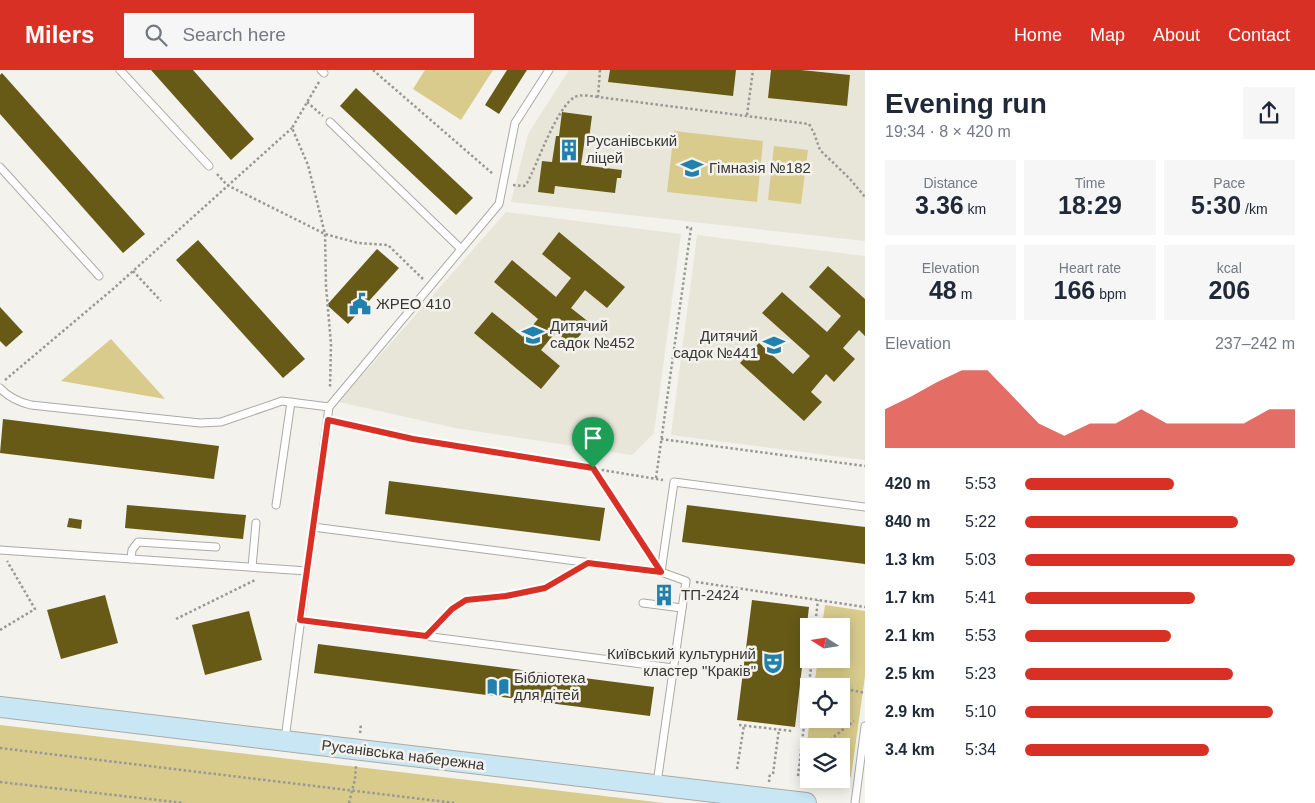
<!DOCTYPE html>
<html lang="en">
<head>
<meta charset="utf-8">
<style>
	:root { --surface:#fff; --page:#f6f6f7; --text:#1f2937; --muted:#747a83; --accent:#d93025 }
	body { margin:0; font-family:Arial,sans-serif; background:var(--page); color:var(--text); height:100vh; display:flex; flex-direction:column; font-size:19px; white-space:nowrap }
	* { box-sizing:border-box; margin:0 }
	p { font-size:16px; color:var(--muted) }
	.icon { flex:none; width:28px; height:28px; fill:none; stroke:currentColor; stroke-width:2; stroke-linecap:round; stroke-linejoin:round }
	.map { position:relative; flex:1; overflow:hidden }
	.side { display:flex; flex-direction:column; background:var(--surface); width:450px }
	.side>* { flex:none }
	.needle { width:32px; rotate:282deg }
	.buttons { position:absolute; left:800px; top:548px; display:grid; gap:10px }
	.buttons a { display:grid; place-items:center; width:50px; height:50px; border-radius:0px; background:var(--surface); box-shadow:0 2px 12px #0003; font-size:25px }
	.pin { position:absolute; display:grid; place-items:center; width:42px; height:42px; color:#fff; margin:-51px -21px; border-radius:50% 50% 50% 0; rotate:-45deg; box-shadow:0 0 5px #0007 }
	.pin .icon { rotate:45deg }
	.round { display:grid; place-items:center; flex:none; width:52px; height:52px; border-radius:0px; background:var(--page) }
	.headline { display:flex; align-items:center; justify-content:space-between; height:85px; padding:0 20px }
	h1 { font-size:28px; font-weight:800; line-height:38px }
	.metrics { display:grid; grid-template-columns:repeat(3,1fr); gap:8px; height:85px; padding:5px 20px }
	.metrics div { display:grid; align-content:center; border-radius:0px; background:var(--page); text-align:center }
	.metrics b { font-size:25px; font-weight:800 }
	.metrics small { font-size:14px; font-weight:400 }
	.metrics p { font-size:14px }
	.chart { height:140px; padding:10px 20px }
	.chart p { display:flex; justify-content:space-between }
	.chart svg { width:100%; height:90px; margin-top:5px; fill:var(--accent); opacity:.7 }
	ul { padding:0 20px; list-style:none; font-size:16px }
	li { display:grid; grid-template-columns:80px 60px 1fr; align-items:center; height:38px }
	li i { height:12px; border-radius:6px; background:var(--accent) }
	header { display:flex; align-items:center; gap:30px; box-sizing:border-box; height:70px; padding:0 25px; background:var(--accent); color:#fff }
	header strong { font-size:24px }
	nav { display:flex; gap:28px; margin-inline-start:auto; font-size:18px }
	.search { width:350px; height:45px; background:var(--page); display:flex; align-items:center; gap:12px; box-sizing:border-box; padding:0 18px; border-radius:0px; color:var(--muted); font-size:19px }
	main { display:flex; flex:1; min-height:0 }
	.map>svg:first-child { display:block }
	.built { fill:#e8e6d9 }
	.green { fill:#d8cb8c }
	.building { fill:#675a17 }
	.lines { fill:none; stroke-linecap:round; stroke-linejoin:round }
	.lane-casing { stroke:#abaaa5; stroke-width:9 }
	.secondary-casing { stroke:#abaaa5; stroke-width:22 }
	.path { stroke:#999895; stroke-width:2.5; stroke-dasharray:2.5 2.5; stroke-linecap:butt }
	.lane { stroke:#fff; stroke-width:7 }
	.secondary { stroke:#c9e6f5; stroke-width:20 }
	.route-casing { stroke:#fff; stroke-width:10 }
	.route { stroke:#d93025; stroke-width:6 }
	.labels { text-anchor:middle; stroke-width:5; stroke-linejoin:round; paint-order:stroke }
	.poi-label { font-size:15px; fill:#393836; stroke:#f3f2ed; text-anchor:start }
	.street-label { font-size:15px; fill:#393836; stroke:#f3f2ed }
</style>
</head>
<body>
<header>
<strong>Milers</strong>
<div class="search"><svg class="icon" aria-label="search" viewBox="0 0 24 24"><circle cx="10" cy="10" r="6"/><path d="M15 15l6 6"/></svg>Search here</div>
<nav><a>Home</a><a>Map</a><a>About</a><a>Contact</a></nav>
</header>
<main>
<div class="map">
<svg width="865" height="733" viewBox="0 0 865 733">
	<rect width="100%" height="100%" fill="#f3f2ed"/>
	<!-- built -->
	<g class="built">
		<path d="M569,0h296v171l-354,-39 17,-68z"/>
		<path d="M506,142l175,22 -27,199 -22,22 -177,-27 -116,-26z"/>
		<path d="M697,165l168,21v204l-194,-25z"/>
	</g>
	<!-- green -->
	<g class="green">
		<path d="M425,0h68l-32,50 -48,-31z"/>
		<path d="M674,61l89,10 -6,61 -90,-10z"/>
		<path d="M774,76l34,4 -7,54 -33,-4z"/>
		<path d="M111,269l54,60 -104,-18z"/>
		<path d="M825,535l40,6v65l-14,101 -10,-1v-30h-32v27l-6,-1 7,-53h31v-33h-27l4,-27h23v-33h-19z"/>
		<path d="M0,655l664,78h-664z"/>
	</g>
	<!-- building -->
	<g class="building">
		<path d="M151,0h42l61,69 -23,21z"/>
		<path d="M507,0h20l-28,44 -14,-9z"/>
		<path d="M610,0h126l-3,26 -125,-14z"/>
		<path d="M771,0h30l49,5 -3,31 -79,-8z"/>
		<path d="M2,3l143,161 -22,19 -123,-139v-39z"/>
		<path d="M356,18l117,110 -17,17 -116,-109z"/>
		<path d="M562,42l30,4 -3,23 -4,-1 -4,27 41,5 -1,8h-4l-2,15 -60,-7 -1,8 -16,-2 4,-31 10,1 4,-26h3z"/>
		<path d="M559,162l66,55 -18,21 -22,-18 -14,18 19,15 -18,22 -16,-13 -15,18 19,16 -19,23 -67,-56 18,-21 31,25 15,-18 -44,-37 18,-22 44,37 15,-19 -29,-24z"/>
		<path d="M198,170l107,119 -22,19 -107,-118z"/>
		<path d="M377,179l22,19 -51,56 -21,-19z"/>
		<path d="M828,196l37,33v37l-6,-6 -16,18 12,11 -21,23 -8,-8 -15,18 11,10 -18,19 -64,-58 19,-20 34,31 17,-18 -48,-43 20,-21 45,40 14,-16 -32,-29z"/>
		<path d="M0,237l23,25 -17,15 -6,-6z"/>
		<path d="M3,349l216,27 -5,33 -214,-26z"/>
		<path d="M389,411l216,27 -5,33 -215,-27z"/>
		<path d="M127,435l119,10 -3,24 -118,-11z"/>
		<path d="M687,435l178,22v37l-183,-22z"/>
		<path d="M69,448l13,2 -1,9 -14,-2z"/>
		<path d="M105,525l13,48 -57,16 -14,-49z"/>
		<path d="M752,530l57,7 -14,120 -58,-7z"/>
		<path d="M249,541l13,49 -57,15 -13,-50z"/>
		<path d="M318,574l336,43 -4,29 -336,-43z"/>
	</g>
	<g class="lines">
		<!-- lane casing -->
		<g class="lane-casing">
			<g id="lane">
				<path d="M120,0l89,96"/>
				<path d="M321,0l3,3"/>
				<path d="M330,52l131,127"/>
				<path d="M0,97l99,109"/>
				<path d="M0,318c9,10 19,14 31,17l169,18 21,-1 61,-21 47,6"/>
				<path d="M276,435l15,-103"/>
				<path d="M313,457l348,45 25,9 -29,202"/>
				<path d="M0,480l307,21"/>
				<path d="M131,489l1,-9 6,-8 78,5"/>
				<path d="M252,497l4,-44"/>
				<path d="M661,502l13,-90 191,25"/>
				<path d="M643,533l39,5"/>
				<path d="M300,550l373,48"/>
				<path d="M285,669l44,-332 170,-203 16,-81 34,-53"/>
				<path d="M855,733l10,-77"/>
			</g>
		</g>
		<!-- secondary casing -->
		<g class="secondary-casing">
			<path id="secondary" d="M0,637l806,96"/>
		</g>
		<!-- path -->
		<g class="path">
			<path d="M373,0l120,104"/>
			<path d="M600,0l-2,27 211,27 5,9 6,17 30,29 15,18"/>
			<path d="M319,12l-27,46 16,37 17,69 1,52 5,58 -1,44"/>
			<path d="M307,32l16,14"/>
			<path d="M747,45l6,-45"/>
			<path d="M217,104l10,11 98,49 33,9 30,2 35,34"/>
			<path d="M513,115l11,1 3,-3c10,-18 30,-77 48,-86 6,-3 16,-1 23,0"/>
			<path d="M133,201l28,30"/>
			<path d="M5,310l108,-91 179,-161"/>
			<path d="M336,352l77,17 250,41"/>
			<path d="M661,369l204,27"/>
			<path d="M593,398l59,91"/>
			<path d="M656,408l35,-250 -6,-1"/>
			<path d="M696,512l169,25"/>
			<path d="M176,549l79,-39"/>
			<path d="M815,556l3,-26"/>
			<path d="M435,557l17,-18 14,-9 40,-4 39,-7 28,-18"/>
			<path d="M0,560l35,-21 -28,-48"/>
			<path d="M809,610l25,6"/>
			<path d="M841,618l24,5"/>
			<path d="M739,655l53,6"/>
			<path d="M360,663l1,-9"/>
			<path d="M822,676l32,-25"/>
			<path d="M0,678l455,55"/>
			<path d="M800,694l9,-7"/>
			<path d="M737,699l7,-44"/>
			<path d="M773,704l6,-45"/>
			<path d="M798,706l14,-117"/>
			<path d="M0,712l184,21"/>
			<path d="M769,712l1,-9"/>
			<path d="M349,733l6,-24 1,-13"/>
		</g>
		<!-- lane -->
		<use href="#lane" class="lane"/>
		<!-- secondary -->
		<use href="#secondary" class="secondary"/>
	</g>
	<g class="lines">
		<!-- route casing -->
		<g class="route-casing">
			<path id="route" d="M328,350l85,19 180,29 68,104 -73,-9 -43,25 -39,8 -40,4 -14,9 -26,27 -126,-16z"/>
		</g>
		<!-- route -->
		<use href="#route" class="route"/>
	</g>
	<!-- icons -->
	<defs>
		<g id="building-bare" transform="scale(1.725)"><path d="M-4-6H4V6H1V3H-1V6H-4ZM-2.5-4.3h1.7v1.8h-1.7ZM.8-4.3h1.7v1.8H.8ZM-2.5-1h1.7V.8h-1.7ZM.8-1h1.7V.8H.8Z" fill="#2280ac" stroke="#f3f2ed" stroke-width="2.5" paint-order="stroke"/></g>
		<g id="school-bare" transform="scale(1.725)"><path d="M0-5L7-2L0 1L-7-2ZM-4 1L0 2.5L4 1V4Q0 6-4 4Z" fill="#2280ac" stroke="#f3f2ed" stroke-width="2.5" paint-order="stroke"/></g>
		<g id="civic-bare" transform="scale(1.725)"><path d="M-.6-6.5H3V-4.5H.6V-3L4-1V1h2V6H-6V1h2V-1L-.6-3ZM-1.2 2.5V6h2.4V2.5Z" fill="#2280ac" stroke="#f3f2ed" stroke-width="2.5" paint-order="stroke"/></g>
		<g id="theatre-bare" transform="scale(1.725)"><path d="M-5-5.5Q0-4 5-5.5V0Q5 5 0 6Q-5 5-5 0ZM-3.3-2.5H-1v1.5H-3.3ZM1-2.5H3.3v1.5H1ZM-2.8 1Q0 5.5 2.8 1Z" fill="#2280ac" stroke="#f3f2ed" stroke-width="2.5" paint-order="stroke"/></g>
		<g id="library-bare" transform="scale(1.725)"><path d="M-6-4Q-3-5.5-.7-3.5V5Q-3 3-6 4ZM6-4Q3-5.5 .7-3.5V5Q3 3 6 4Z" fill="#2280ac" stroke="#f3f2ed" stroke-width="2.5" paint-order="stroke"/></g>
	</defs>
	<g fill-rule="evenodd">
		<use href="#building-bare" x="569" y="80"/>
		<use href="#school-bare" x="692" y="98"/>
		<use href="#civic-bare" x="360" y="234"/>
		<use href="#school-bare" x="533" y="265"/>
		<use href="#school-bare" x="774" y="275"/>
		<use href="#building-bare" x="664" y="525"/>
		<use href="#theatre-bare" x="773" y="593"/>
		<use href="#library-bare" x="498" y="617"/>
	</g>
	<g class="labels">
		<!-- poi labels -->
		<g class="poi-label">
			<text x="586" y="76">Русанівський<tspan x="586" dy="17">ліцей</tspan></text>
			<text x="709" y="103">Гімназія №182</text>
			<text x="376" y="239">ЖРЕО 410</text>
			<text x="550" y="261">Дитячий<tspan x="550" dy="17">садок №452</tspan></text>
			<text x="758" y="271" text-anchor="end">Дитячий<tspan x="758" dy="17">садок №441</tspan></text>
			<text x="681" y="530">ТП-2424</text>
			<text x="756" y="589" text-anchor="end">Київський культурний<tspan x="756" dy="17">кластер "Краків"</tspan></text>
			<text x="514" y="613">Бібліотека<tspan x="514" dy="17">для дітей</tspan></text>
		</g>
		<!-- street labels -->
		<g class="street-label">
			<text transform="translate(403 685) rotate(7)" y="5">Русанівська набережна</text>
		</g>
	</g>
</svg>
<div class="buttons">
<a><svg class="needle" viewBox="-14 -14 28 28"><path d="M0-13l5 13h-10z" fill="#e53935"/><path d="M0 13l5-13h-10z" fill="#747a83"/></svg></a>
<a><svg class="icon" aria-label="locate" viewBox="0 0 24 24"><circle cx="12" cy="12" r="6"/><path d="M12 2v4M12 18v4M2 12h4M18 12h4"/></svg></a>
<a><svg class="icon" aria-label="layers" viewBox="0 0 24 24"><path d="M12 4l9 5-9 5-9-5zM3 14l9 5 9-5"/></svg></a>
</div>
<div class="pin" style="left:593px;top:398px;background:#1e9e55"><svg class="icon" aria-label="arrive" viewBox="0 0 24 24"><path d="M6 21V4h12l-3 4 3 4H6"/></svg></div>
</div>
<section class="side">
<div class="headline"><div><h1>Evening run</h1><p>19:34 · 8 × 420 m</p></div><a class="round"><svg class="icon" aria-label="share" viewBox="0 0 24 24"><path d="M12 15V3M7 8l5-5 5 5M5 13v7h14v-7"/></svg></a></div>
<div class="metrics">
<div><p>Distance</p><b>3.36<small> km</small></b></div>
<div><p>Time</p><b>18:29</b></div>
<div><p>Pace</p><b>5:30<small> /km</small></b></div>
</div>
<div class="metrics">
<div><p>Elevation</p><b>48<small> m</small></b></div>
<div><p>Heart rate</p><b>166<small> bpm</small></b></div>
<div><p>kcal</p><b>206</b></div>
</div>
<div class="chart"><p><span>Elevation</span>237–242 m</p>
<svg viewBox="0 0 160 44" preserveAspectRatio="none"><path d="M0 44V25L10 19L20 12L30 6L40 6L50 19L60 32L70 38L80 32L90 32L100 25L110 32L120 32L130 32L140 32L150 25L160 25V44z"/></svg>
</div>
<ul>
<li><b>420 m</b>5:53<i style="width:55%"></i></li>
<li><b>840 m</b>5:22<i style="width:79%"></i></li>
<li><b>1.3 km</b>5:03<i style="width:100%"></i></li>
<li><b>1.7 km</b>5:41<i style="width:63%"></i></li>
<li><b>2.1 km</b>5:53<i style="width:54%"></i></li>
<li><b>2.5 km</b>5:23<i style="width:77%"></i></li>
<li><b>2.9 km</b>5:10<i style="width:92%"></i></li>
<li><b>3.4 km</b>5:34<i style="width:68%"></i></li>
</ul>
</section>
</main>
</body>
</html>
